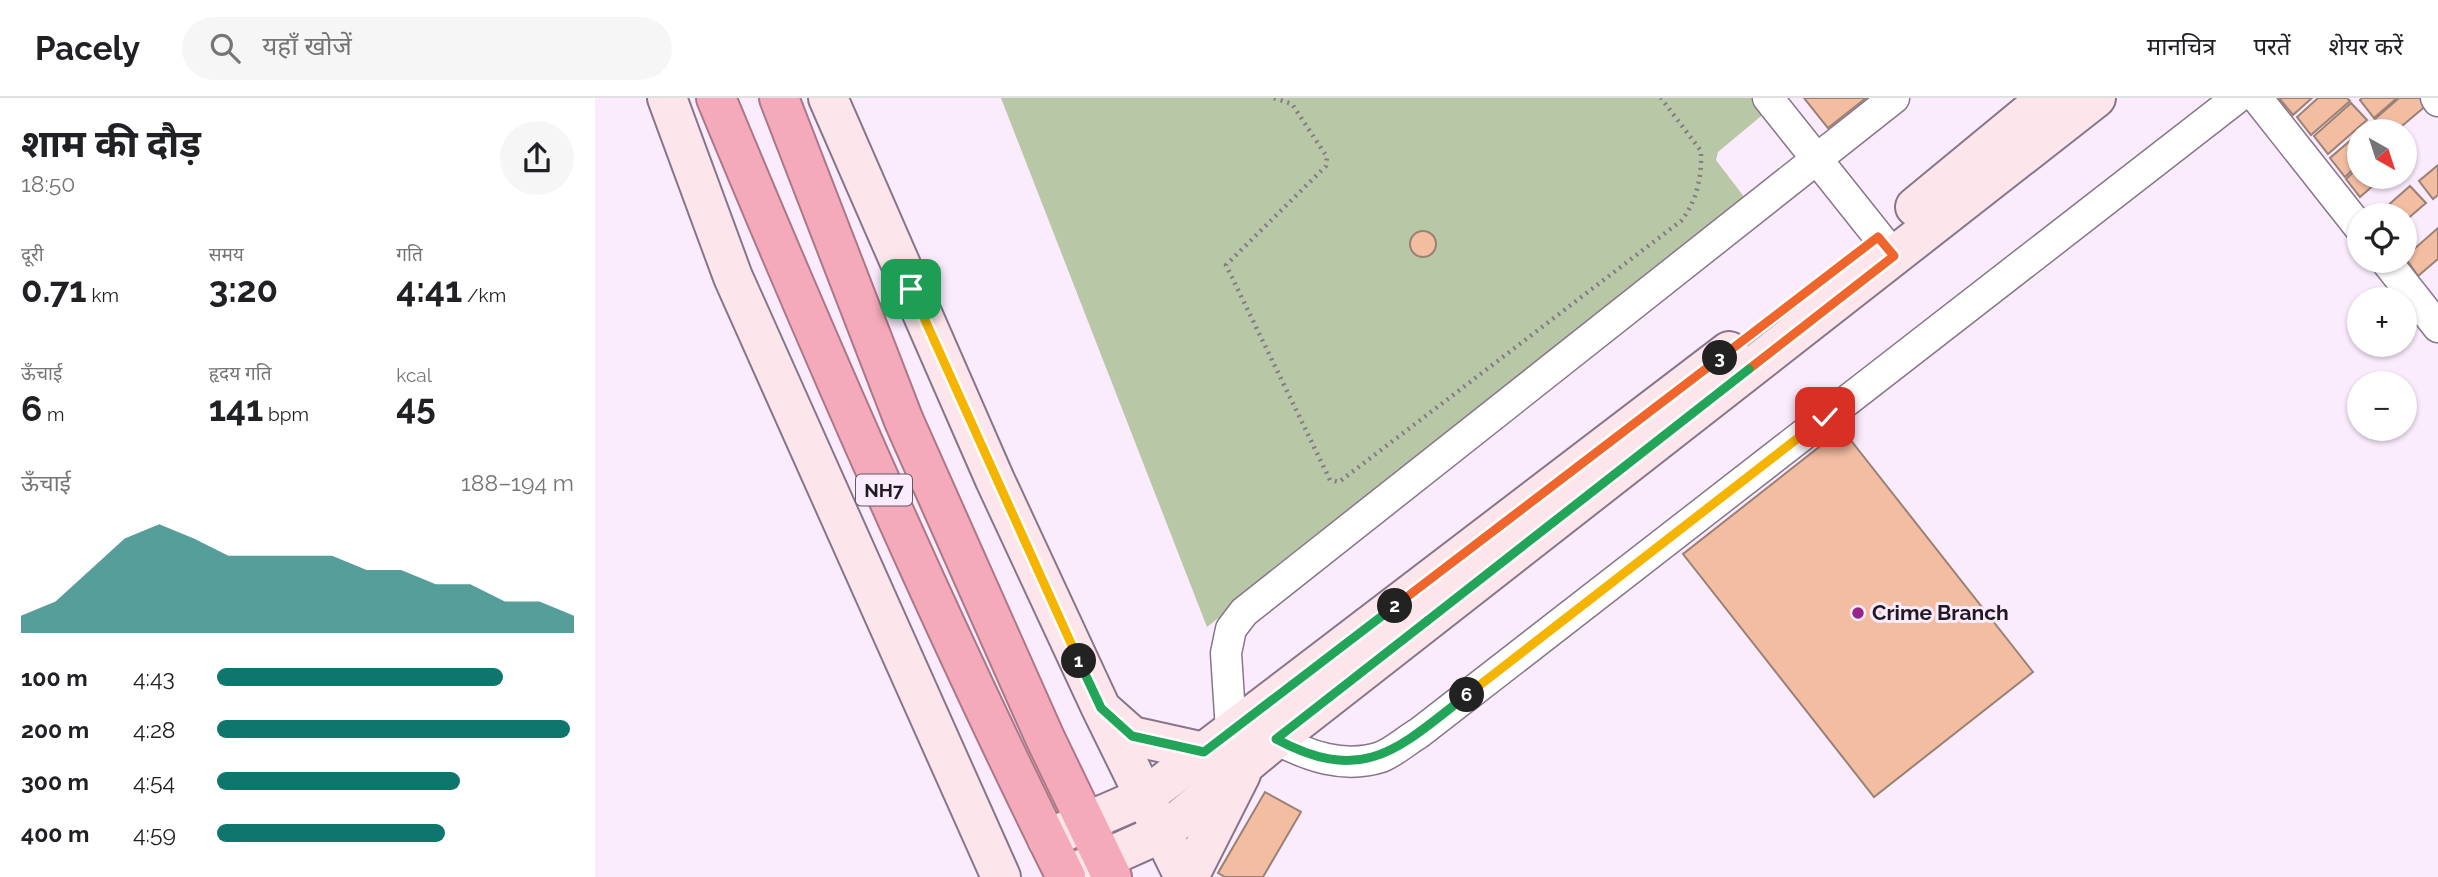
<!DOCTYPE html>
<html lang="hi">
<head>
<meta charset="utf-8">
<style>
	:root { --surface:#fff; --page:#f6f6f6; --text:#202124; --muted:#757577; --line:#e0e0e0; --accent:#0f766e }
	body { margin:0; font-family:Raleway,"Noto Sans Devanagari",sans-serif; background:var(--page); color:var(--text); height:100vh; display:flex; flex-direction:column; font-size:26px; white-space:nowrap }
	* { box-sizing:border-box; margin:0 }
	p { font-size:23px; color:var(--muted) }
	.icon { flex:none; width:38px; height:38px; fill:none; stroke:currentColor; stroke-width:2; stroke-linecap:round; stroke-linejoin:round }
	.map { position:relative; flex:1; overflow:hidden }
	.drawer { display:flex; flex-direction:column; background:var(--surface); width:595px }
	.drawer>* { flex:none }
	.needle { width:46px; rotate:141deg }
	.fabs { position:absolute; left:1752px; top:21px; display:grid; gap:14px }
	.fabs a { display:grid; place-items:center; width:70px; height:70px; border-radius:50%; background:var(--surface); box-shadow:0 2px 5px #0004; font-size:35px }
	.pin { position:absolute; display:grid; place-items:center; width:60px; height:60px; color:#fff; margin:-30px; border-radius:14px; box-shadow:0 4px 10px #0006 }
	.km { position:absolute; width:35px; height:35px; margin:-18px; border-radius:50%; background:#222; color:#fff; font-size:19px; line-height:35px; text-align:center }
	.round { display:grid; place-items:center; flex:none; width:74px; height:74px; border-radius:37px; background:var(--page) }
	.overview { display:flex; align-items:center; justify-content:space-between; height:119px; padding:0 21px }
	h1 { font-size:38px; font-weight:700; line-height:52px }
	.metrics { display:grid; grid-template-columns:repeat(3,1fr); gap:10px; height:119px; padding:7px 21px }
	.metrics div { display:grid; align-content:center }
	.metrics b { font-size:35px; font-weight:700 }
	.metrics small { font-size:19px; font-weight:400 }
	.metrics p { font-size:19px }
	.chart { height:196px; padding:14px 21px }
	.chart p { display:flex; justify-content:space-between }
	.chart svg { width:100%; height:126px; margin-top:7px; fill:var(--accent); opacity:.7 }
	ul { padding:0 21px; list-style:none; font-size:23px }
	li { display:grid; grid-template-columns:112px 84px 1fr; align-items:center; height:52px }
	li i { height:18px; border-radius:9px; background:var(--accent) }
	header { display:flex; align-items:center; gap:42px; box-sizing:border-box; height:98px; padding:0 35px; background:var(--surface); border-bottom:2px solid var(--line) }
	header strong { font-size:33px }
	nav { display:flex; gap:38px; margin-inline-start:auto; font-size:24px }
	.search { width:490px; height:63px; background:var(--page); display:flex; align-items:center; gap:18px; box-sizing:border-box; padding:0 24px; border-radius:38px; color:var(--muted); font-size:26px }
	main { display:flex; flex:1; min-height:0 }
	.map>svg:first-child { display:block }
	.green { fill:#b8c8a6 }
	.building { fill:#f3bda2; stroke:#9a8175; stroke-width:2 }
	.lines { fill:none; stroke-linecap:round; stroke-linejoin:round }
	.street-casing { stroke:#87768a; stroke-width:33 }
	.secondary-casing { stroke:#87768a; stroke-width:42 }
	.highway-casing { stroke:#ab7885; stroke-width:42 }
	.path { stroke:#857a87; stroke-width:4.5; stroke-dasharray:2 5; stroke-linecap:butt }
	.street { stroke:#fff; stroke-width:30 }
	.secondary { stroke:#fce6eb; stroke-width:38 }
	.highway { stroke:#f5aabb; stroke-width:38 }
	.split-1-casing { stroke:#fff; stroke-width:14 }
	.split-2-casing { stroke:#fff; stroke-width:14 }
	.split-3-casing { stroke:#fff; stroke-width:14 }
	.split-4-casing { stroke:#fff; stroke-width:14 }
	.split-5-casing { stroke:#fff; stroke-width:14 }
	.split-6-casing { stroke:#fff; stroke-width:14 }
	.split-7-casing { stroke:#fff; stroke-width:14 }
	.split-1 { stroke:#f5b400; stroke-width:9 }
	.split-2 { stroke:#22a559; stroke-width:9 }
	.split-3 { stroke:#f0652b; stroke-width:9 }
	.split-4 { stroke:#f0652b; stroke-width:9 }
	.split-5 { stroke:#22a559; stroke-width:9 }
	.split-6 { stroke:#22a559; stroke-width:9 }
	.split-7 { stroke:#f5b400; stroke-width:9 }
	.poi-dot { fill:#932688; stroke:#faebfd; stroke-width:2.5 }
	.labels { text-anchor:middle; stroke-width:6; stroke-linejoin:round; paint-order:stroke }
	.shield { fill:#faebfd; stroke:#625964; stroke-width:2 }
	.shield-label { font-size:19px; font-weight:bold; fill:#211a22 }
	.poi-label { font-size:21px; font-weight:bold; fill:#211a22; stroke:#faebfd; text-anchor:start }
</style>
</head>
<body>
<header>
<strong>Pacely</strong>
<div class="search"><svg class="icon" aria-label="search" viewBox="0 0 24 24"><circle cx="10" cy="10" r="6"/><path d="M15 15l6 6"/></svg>यहाँ खोजें</div>
<nav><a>मानचित्र</a><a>परतें</a><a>शेयर करें</a></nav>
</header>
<main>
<section class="drawer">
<div class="overview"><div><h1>शाम की दौड़</h1><p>18:50</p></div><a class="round"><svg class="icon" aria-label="share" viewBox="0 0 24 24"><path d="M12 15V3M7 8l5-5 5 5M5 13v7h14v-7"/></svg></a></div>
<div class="metrics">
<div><p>दूरी</p><b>0.71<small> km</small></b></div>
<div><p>समय</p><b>3:20</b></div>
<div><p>गति</p><b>4:41<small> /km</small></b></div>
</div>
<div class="metrics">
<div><p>ऊँचाई</p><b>6<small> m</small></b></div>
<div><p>हृदय गति</p><b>141<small> bpm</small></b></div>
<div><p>kcal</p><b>45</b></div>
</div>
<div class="chart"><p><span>ऊँचाई</span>188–194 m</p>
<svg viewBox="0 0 160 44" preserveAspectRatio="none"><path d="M0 44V38L10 33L20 22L30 11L40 6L50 11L60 17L70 17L80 17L90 17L100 22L110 22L120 27L130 27L140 33L150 33L160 38V44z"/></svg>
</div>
<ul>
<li><b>100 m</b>4:43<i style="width:80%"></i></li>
<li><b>200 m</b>4:28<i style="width:99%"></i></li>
<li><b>300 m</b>4:54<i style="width:68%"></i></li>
<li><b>400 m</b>4:59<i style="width:64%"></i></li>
</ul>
</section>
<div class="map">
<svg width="1843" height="779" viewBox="0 0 1843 779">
	<rect width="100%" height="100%" fill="#faebfd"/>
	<!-- green -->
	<path class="green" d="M406,0h754l11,14 -48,40 -2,8 32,42 -541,425z"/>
	<!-- building -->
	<g class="building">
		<path d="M1209,0h62l-38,30z"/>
		<path d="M1684,0h33l-19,17z"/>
		<path d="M1723,0h29l3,3 -39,34 -14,-18z"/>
		<path d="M1767,0h35l-23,20 -14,-18z"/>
		<path d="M1804,0h23l6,6 -32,27h-12l-9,-12z"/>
		<path d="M1756,5l16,17 -39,34 -14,-18z"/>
		<path d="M1764,35v31l-14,13 -15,-19z"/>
		<path d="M1843,67v30l-5,4 -14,-18z"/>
		<path d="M1764,69v10h24l-23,20 -14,-18z"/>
		<path d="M1815,88l16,17 -21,18v-6h-28z"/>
		<path d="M1843,130v31l-20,17 -13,-19z"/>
		<circle cx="828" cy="146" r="13"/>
		<path d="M1247,331l191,243 -159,125 -191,-243z"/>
		<path d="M670,694l36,20 -38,65h-38l-7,-4z"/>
	</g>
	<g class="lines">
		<!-- street casing -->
		<g class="street-casing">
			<g id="street">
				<path d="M1173,0l126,158"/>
				<path d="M1662,0l102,129"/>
				<path d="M1841,0l2,3"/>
				<path d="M1791,163l52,66"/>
				<path d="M636,633l-5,-78 5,-24 13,-17 650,-514"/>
				<path d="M681,641c32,17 68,30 105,18 13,-5 26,-17 38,-24l818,-635"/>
			</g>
		</g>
		<!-- secondary casing -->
		<g class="secondary-casing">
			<g id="secondary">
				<path d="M72,0l66,179 268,600"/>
				<path d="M233,0l167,382 106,228 83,169"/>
				<path d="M1320,109l132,-109"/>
				<path d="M510,614l27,24 72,16"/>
				<path d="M452,741l99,-43 583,-445"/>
				<path d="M471,778l98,-44 112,-93 820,-641"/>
				<path d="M594,779l52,-103"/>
			</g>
		</g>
		<!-- highway casing -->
		<g class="highway-casing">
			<g id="highway">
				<path d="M121,0c109,263 223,524 350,779"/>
				<path d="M184,0l125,323 141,317 67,139"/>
			</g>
		</g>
		<!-- path -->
		<path class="path" d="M679,0l18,6 35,53 -1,9 -100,99 104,215 9,2 342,-261c16,-20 21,-45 20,-70l-40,-53"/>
		<!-- street -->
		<use href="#street" class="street"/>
		<!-- secondary -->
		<use href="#secondary" class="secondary"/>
		<!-- highway -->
		<use href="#highway" class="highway"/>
	</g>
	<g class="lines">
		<!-- split-1 casing -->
		<g class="split-1-casing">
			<path id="split-1" d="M316,191l168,372"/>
		</g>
		<!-- split-2 casing -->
		<g class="split-2-casing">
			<path id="split-2" d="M484,563l22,47 31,28 72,16 191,-146"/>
		</g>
		<!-- split-3 casing -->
		<g class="split-3-casing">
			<path id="split-3" d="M800,508l325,-248"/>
		</g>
		<!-- split-4 casing -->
		<g class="split-4-casing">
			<path id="split-4" d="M1125,260l158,-121 16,19 -145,113"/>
		</g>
		<!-- split-5 casing -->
		<g class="split-5-casing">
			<path id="split-5" d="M832,523l322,-252"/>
		</g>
		<!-- split-6 casing -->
		<g class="split-6-casing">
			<path id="split-6" d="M832,523l-151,118c88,47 122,10 191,-44"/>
		</g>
		<!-- split-7 casing -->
		<g class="split-7-casing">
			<path id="split-7" d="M872,597l358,-278"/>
		</g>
		<!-- split-1 -->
		<use href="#split-1" class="split-1"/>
		<!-- split-2 -->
		<use href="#split-2" class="split-2"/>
		<!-- split-3 -->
		<use href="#split-3" class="split-3"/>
		<!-- split-4 -->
		<use href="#split-4" class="split-4"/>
		<!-- split-5 -->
		<use href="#split-5" class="split-5"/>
		<!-- split-6 -->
		<use href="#split-6" class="split-6"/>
		<!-- split-7 -->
		<use href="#split-7" class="split-7"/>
	</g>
	<!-- markers -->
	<circle class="poi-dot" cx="1263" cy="515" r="7"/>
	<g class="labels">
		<!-- shield labels -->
		<rect class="shield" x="261" y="376.5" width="56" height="31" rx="5"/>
		<g class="shield-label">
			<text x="289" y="399">NH7</text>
		</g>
		<!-- poi labels -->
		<g class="poi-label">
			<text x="1277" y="522">Crime Branch</text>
		</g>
	</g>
</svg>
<div class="fabs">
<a><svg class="needle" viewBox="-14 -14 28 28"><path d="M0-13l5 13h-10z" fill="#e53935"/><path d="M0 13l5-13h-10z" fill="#757577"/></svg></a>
<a><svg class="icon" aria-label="locate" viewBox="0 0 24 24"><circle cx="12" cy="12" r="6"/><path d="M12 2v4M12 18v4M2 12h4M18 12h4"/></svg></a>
<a>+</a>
<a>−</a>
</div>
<div class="pin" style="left:316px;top:191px;background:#1e9e55"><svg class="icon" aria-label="arrive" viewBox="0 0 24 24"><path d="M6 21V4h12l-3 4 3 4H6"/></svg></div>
<div class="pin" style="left:1230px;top:319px;background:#d93025"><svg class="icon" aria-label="check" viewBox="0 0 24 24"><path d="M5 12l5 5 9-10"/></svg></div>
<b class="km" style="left:484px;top:563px">1</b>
<b class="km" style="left:800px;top:508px">2</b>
<b class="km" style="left:1125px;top:260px">3</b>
<b class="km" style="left:872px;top:597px">6</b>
</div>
</main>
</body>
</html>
